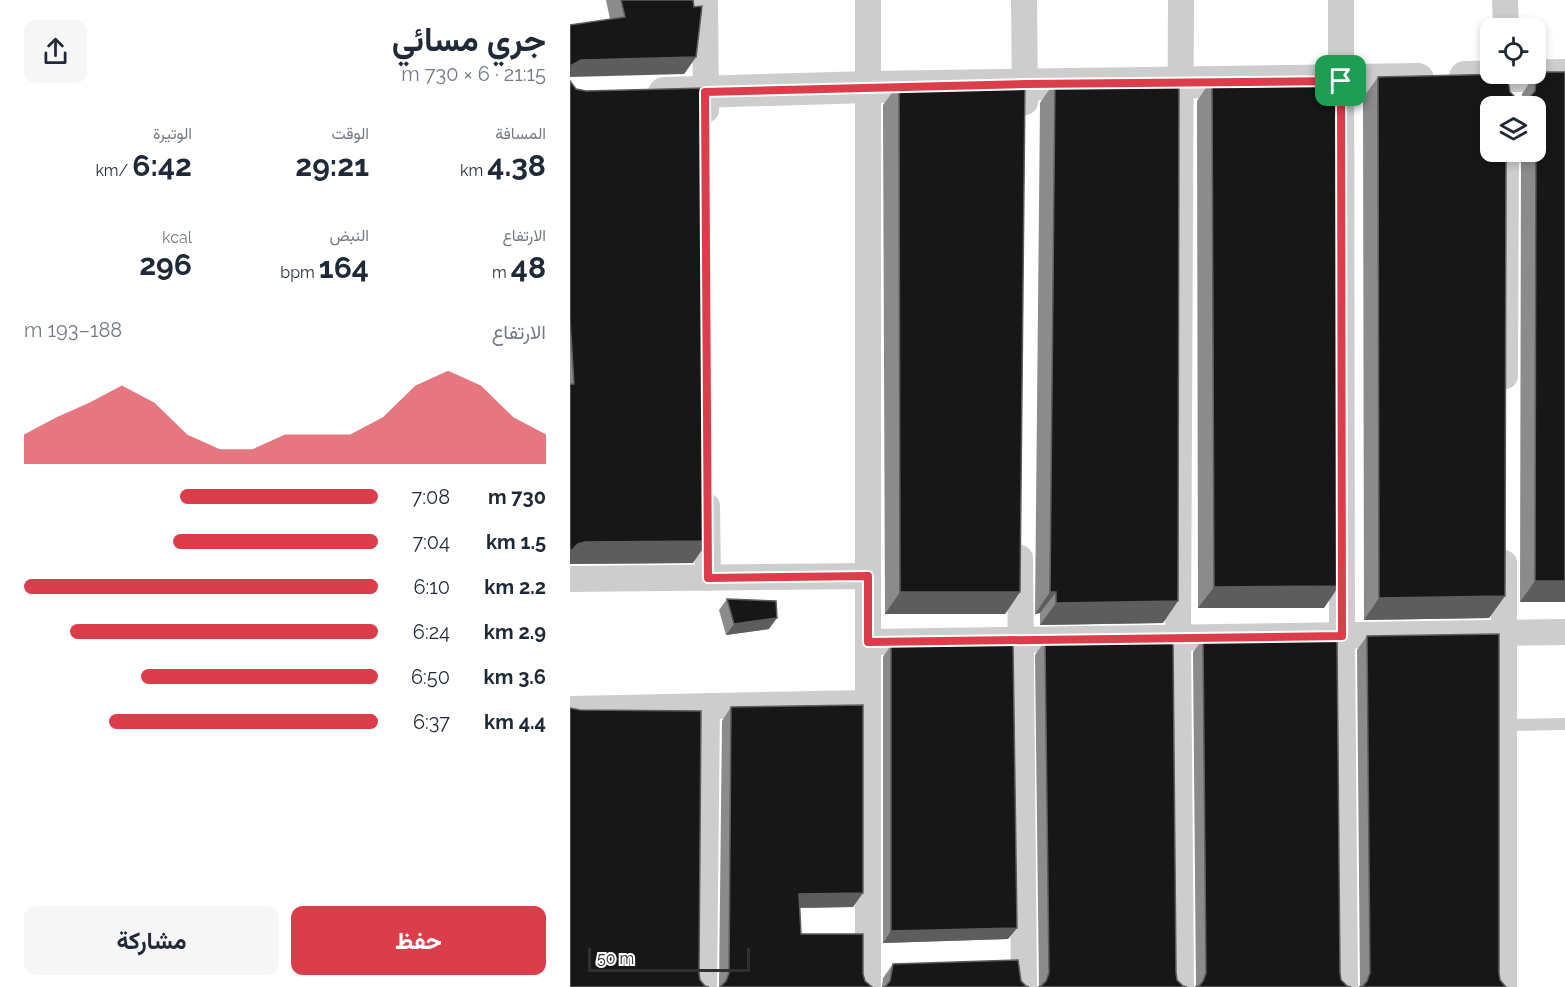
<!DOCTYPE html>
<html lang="ar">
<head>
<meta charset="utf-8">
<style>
	:root { --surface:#fff; --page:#f6f6f7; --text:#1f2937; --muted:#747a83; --accent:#dc3d4b }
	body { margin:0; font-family:Raleway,Vazirmatn,sans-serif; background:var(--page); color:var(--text); direction:rtl; height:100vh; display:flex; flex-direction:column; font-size:22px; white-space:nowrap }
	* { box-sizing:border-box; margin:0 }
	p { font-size:20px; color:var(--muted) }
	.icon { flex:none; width:33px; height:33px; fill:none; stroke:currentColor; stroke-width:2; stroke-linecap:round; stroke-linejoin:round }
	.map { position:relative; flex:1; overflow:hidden; direction:ltr }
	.side { display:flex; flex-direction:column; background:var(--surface); width:570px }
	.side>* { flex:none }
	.fabs { position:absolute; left:910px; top:18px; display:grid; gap:12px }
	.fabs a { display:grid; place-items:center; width:66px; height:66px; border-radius:12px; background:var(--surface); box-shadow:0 3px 9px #0003; font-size:30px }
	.scale { position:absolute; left:18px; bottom:15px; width:162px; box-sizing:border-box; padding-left:6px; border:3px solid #303030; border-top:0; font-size:16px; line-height:21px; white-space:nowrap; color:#303030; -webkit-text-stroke:4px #fff; paint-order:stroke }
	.pin { position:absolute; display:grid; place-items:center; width:51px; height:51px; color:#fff; margin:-26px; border-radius:12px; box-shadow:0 3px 9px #0006 }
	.round { display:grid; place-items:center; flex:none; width:63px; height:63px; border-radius:12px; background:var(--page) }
	.summary { display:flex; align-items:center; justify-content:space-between; height:102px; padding:0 24px }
	h1 { font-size:33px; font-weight:700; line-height:45px }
	.stats { display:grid; grid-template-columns:repeat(3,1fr); gap:9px; height:102px; padding:6px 24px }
	.stats div { display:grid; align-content:center }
	.stats b { font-size:30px; font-weight:700 }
	.stats small { font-size:16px; font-weight:400 }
	.stats p { font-size:16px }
	.chart { height:168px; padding:12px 24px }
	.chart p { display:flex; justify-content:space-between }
	.chart svg { width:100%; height:108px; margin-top:6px; fill:var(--accent); opacity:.7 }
	.action { display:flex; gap:12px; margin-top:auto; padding:12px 24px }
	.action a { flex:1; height:69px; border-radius:12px; background:var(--accent); color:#fff; font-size:24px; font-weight:700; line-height:69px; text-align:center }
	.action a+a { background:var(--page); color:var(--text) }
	ul { padding:0 24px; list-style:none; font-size:20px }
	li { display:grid; grid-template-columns:96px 72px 1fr; align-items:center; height:45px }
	li i { height:15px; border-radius:8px; background:var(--accent) }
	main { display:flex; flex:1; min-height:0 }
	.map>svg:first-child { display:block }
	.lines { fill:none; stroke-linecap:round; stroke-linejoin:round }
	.service { stroke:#cdcdcd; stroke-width:12 }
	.minor { stroke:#cdcdcd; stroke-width:26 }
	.tertiary { stroke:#cdcdcd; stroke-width:32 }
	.wall { fill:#8b8b8b }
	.shaded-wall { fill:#5d5d5d }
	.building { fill:#171717; stroke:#5d5d5d; stroke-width:1.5 }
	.route-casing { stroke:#fff; stroke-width:12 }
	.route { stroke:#dc3d4b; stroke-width:8 }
</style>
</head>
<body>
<main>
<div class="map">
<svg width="995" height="987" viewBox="0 0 995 987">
	<rect width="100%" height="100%" fill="#fff"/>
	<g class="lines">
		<!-- service -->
		<path class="service" d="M934,725l61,-1"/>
		<!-- minor -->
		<g class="minor">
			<path d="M135,0l1,110"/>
			<path d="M454,0l1,102"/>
			<path d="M611,0l-3,638 3,349"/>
			<path d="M771,0l1,636 3,351"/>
			<path d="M935,0l1,28"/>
			<path d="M935,376l1,-224"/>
			<path d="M137,506l1,72"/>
			<path d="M450,558l4,429"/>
			<path d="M934,563v424"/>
			<path d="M0,579l298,-3"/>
			<path d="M298,642l697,-10"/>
			<path d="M0,709l297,-6"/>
			<path d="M134,987l3,-281"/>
			<path d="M298,987v-987"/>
		</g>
		<!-- tertiary -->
		<g class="tertiary">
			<path d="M895,77l100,-2"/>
			<path d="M94,93l205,-6 549,-8"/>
		</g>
	</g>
	<!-- wall -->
	<g class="wall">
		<path d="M36,0h87l3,57 -12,17 -74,-55z"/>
		<path d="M967,72h28v530h-45l1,-450h15v-46h-45l14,490 -16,22 -125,2 -1,-522 15,-21 144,22v-5z"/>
		<path d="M642,79l112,529h-126l-1,-507z"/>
		<path d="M0,81l123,482 -123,1z"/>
		<path d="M485,81l108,542 -123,2v-12l-5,1 5,-511z"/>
		<path d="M329,83l121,509 -15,22h-120l-2,-509z"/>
		<path d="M157,599l42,30 -43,6 -7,-25z"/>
		<path d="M797,636l132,337 1,7 -140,7 -3,-337z"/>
		<path d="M633,639l137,334 1,7 6,6 -151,1 -3,-335z"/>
		<path d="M475,641l131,332 1,7 6,6 -144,1 -4,-332z"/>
		<path d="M321,645l126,283 -9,11 -125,4v-286z"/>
		<path d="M161,707l122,200 -53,1 1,26 62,40 2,7 6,6h-152l3,-266z"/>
		<path d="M323,964l128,17 5,5 -144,1 1,-9z"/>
	</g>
	<!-- shaded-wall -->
	<g class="shaded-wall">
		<path d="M126,57l-12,17 -114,3v-11l11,-6z"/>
		<path d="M138,541l-15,22 -123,1v-14l8,-6 7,-2z"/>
		<path d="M965,581h30v21h-45z"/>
		<path d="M769,586l-15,22h-126l16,-21z"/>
		<path d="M330,592h120l-15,22h-120z"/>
		<path d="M480,592h6l-16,21 -5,1z"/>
		<path d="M935,596l-16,22 -125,2 15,-22z"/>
		<path d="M608,601l-15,22 -123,2 16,-22z"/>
		<path d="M207,618l-8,11 -43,6 8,-11z"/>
		<path d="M293,893l-10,14 -63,1 9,-14z"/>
		<path d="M447,928l-9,11 -125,4 8,-12z"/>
	</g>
	<!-- building -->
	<g class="building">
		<path d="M51,0h72l1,7 8,-1 -6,51 -115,3 -11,6v-41l55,-8z"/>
		<path d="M967,72h28v509h-30l1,-475h-45v46h15l-1,444 -126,2 -1,-521 129,-3 3,18 5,5 8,2 7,-2 5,-6z"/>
		<path d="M768,77l1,509 -125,1 -2,-508z"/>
		<path d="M609,80l-1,521 -122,2v-11h-6l5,-511z"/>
		<path d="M0,81l6,8 10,2 120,-3 2,453 -123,1 -7,2 -6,6h-2v-166h4l-4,-65z"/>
		<path d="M455,81l-5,511h-120l-1,-509z"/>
		<path d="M157,599l49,2 1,17 -43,6z"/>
		<path d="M929,634v339l1,7 6,7h-147l4,-1 4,-5 3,-8 -3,-337z"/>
		<path d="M767,637l3,336 1,7 6,6 4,1h-156l4,-1 4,-5 3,-8 -3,-334z"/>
		<path d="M603,639l3,334 1,7 6,6 4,1h-149l3,-1 5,-5 3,-8 -4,-332z"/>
		<path d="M443,643l4,285 -126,3v-286z"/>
		<path d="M293,705v188l-64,1 2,40h62v40l2,7 7,6h-153h1l6,-6 3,-8 2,-266z"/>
		<path d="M0,708l10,2 121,1 -2,262 1,7 5,6 4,1h-139z"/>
		<path d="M448,960l3,21 5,5 3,1h-147h3l5,-6 3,-17z"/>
	</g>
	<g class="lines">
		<!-- route casing -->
		<g class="route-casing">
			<path id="route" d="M771,81l1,555 -474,6v-66l-160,2 -3,-486 320,-8z"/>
		</g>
		<!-- route -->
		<use href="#route" class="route"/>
	</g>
</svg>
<div class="fabs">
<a><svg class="icon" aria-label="locate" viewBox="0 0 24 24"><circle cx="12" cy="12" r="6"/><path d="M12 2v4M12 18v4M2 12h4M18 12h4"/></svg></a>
<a><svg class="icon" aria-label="layers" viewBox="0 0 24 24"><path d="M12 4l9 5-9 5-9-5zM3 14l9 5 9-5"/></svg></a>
</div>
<div class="scale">50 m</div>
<div class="pin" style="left:771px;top:81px;background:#1e9e55"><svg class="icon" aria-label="arrive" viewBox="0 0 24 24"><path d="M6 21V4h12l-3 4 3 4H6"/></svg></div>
</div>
<section class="side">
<div class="summary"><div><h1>جري مسائي</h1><p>21:15 · 6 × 730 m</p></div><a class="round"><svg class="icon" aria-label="share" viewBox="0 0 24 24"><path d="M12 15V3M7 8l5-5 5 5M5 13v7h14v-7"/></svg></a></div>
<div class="stats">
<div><p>المسافة</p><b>4.38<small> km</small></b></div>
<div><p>الوقت</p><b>29:21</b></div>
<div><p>الوتيرة</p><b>6:42<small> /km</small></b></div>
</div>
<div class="stats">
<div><p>الارتفاع</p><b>48<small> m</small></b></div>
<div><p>النبض</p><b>164<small> bpm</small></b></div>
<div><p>kcal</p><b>296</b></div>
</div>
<div class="chart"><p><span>الارتفاع</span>188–193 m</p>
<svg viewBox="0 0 160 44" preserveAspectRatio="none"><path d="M0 44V32L10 25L20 19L30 12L40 19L50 32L60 38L70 38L80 32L90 32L100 32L110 25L120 12L130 6L140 12L150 25L160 32V44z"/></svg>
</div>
<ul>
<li><b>730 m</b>7:08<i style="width:56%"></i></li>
<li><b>1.5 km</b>7:04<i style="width:58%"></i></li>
<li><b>2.2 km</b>6:10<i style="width:100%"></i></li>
<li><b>2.9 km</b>6:24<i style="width:87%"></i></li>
<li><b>3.6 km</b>6:50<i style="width:67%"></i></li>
<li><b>4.4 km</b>6:37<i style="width:76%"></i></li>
</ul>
<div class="action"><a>حفظ</a><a>مشاركة</a></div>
</section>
</main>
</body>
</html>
